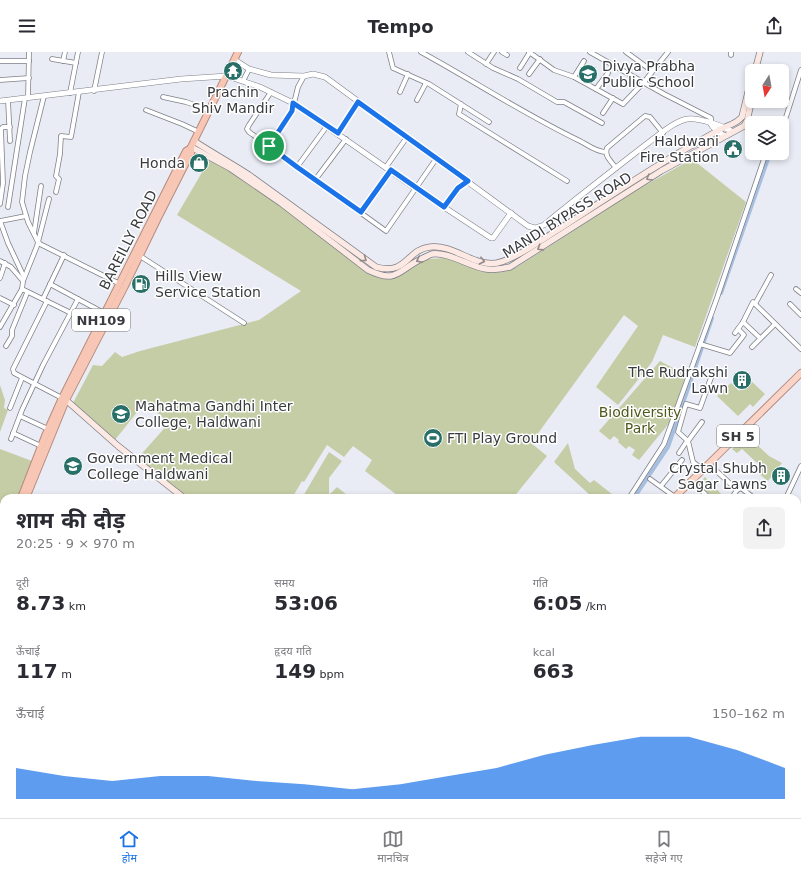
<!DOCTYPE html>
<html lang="hi">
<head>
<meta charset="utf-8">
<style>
	:root { --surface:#fff; --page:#f2f2f3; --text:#2b2b33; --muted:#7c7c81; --line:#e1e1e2; --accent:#1a73e8 }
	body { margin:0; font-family:"DejaVu Sans","Noto Sans Devanagari",sans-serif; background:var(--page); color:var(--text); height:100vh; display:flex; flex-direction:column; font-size:15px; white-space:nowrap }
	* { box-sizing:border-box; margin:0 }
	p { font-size:13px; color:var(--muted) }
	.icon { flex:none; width:22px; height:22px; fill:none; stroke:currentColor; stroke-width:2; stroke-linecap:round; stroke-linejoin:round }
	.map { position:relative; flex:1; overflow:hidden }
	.side { position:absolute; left:0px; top:442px; width:801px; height:324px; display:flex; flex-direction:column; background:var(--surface); border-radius:12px 12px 0 0; box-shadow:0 2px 6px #0003 }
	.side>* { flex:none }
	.needle { width:26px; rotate:191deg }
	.tools { position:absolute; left:745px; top:12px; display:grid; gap:8px }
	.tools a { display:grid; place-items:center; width:44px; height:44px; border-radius:6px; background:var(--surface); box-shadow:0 2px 6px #0003; font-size:20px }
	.pin { position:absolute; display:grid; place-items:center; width:34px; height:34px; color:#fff; margin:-17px; border:2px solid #fff; border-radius:50%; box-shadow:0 1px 4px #0007 }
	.round { display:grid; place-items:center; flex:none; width:42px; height:42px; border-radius:6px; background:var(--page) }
	.head { display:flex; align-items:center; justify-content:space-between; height:68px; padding:0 16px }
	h1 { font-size:22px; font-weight:700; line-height:30px }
	.figures { display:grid; grid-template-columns:repeat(3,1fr); gap:6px; height:68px; padding:4px 16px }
	.figures div { display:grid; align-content:center }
	.figures b { font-size:20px; font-weight:700 }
	.figures small { font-size:11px; font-weight:400 }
	.figures p { font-size:11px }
	.chart { height:112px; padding:8px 16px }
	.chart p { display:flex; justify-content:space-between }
	.chart svg { width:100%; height:72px; margin-top:4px; fill:var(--accent); opacity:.7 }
	header { display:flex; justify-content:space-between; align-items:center; height:52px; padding:0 16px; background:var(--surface); font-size:18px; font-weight:700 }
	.tab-bar { display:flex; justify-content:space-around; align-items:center; height:56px; border-top:1px solid var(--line); background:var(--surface); font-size:11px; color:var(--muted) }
	.tab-bar a { display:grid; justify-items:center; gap:2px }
	.tab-bar .selected { color:var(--accent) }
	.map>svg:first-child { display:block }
	.green { fill:#c5cda6 }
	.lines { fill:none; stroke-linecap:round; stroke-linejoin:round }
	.canal { stroke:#a6bee0; stroke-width:4 }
	.minor-casing { stroke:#7e8088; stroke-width:5.5 }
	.tertiary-casing { stroke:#7e8088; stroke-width:6 }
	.secondary-casing { stroke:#7e8088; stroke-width:7 }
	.primary-casing { stroke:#b58c7f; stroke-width:8 }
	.trunk-casing { stroke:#b58c7f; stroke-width:8 }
	.minor { stroke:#fff; stroke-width:4 }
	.tertiary { stroke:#fff; stroke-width:5 }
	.secondary { stroke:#fde9e3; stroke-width:5.5 }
	.primary { stroke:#fad4c7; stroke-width:6 }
	.trunk { stroke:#f8c6b4; stroke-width:6 }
	.oneway { stroke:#928989 }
	.route-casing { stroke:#fff; stroke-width:8 }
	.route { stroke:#1a73e8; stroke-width:5 }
	.labels { text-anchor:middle; stroke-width:3; stroke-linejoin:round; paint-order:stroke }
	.shield { fill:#fff; stroke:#757679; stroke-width:1 }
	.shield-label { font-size:13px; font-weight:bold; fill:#3a3b3f }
	.poi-label { font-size:14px; fill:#3a3b3f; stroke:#fff; text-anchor:start }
	.street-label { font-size:14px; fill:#3a3b3f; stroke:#fff }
	.park-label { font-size:14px; fill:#50591b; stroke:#fff }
</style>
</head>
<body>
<header><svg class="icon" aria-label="menu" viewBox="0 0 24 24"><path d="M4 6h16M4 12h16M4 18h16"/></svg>Tempo<svg class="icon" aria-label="share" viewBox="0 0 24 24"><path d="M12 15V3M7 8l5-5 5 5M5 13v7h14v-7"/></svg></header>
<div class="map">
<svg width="801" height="766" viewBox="0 0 801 766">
	<rect width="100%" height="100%" fill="#e9ecf5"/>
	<!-- green -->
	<g class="green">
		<path d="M211,105l173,121 43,-19 19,-1 59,13 12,-4 118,-76 57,-32 54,43 -51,145 -32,-12 -11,27 -34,43 -22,-18 42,-61 -14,-11 -93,128 16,13 -34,42h-112l-36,-27 7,-11 -19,-14 -9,11 -17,-12 -23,37 -2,-1 -10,17h-104l-51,-39 32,-36 -24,-21 -30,38 -42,-37 20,-38 9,1 13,-14 7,5 18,-6 119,-31 42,-29 -124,-76z"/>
		<path d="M660,309l26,14 -16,47 -31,38 -7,-5 3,-5 -6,-4 -3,3 -8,-7 1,-2 -5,-4 -4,4 -11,-9z"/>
		<path d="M750,328l15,14 -12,13 -3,-3 -12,12 -21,-20 14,-13 8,8z"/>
		<path d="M0,333l5,15 -1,8 4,2 -8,22z"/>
		<path d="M745,386l9,4 15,14 13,7 -14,18 -10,-8 5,-7 -7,-4 -14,-13 -5,4 -5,-4z"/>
		<path d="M568,391l7,26 15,14 4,-3 23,18h-28l2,-2 -37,-34z"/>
		<path d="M0,397l32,12 -14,37h-14v35l-4,11z"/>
		<path d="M329,400l13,9 -13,17v17l8,-8 14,11h-49z"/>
		<path d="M705,425l20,21h-12l-15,-14z"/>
		<path d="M349,762h126v4h-132z"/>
	</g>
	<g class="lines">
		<!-- canal -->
		<g class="canal">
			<path d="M721,241l49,-140"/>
			<path d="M634,446l34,-51 44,-129"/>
			<path d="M601,766l1,-4"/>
		</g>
		<!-- minor casing -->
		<g class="minor-casing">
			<g id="minor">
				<path d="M389,0l4,16 36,16 60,38"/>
				<path d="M421,0c53,29 103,62 157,88 9,4 17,12 28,12"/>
				<path d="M468,0l25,16 25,11 39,23h7l38,21"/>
				<path d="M502,0l5,3"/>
				<path d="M529,0l25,18 20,7 49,27 21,-22 24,-30"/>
				<path d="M590,0l74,42 47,24v6"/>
				<path d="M626,0l26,19"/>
				<path d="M731,3v-3"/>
				<path d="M52,7l24,4"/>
				<path d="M0,9h29"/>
				<path d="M63,9l2,-9"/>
				<path d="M486,12l8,-12"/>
				<path d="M520,16l10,-16"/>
				<path d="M529,22l11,-15"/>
				<path d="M304,24l-6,11 -6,24 -23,35 28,21 89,64 50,-72"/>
				<path d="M574,25l10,-16"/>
				<path d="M0,28l29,-2"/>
				<path d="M243,29l6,-12"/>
				<path d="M596,37l12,-16"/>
				<path d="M94,39l8,-39"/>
				<path d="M400,40l8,-18"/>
				<path d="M70,41l8,-41"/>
				<path d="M44,44l-14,56 -5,24 -3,26 6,20 10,20 2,2 80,40"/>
				<path d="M28,45l1,-45"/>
				<path d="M163,45l23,5 23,8"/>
				<path d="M8,48l2,41"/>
				<path d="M417,48l9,-17"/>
				<path d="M461,52l-2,10 108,67"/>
				<path d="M146,58l36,14 17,8"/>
				<path d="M603,61l10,-15"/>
				<path d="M786,65l15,-47"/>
				<path d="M746,71l6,2"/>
				<path d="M338,81l20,-31"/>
				<path d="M269,94l-20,-14 -2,-3 2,-4 22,-33"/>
				<path d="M297,115l30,-41"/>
				<path d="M386,115l21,-30"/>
				<path d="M616,116c-5,-7 -12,-12 -9,-20l38,-32 5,1 13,16"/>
				<path d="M315,128l31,-41"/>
				<path d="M56,140l3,-13 -3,-3 4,-22 1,-18 10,1 8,-45"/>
				<path d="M49,147l-12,47 -14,35 -1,8 49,24 26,14"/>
				<path d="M0,152l3,-21 -2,-54 2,-2h7"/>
				<path d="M8,155l17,-109"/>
				<path d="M444,155l14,-19 10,-7"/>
				<path d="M361,160l30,-42"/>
				<path d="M0,169l8,22 16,34"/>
				<path d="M0,169l26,-5"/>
				<path d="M34,181l7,-47"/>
				<path d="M140,204l104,67"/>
				<path d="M0,209l11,6 12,14"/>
				<path d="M0,226l5,-15"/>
				<path d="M50,232l54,29"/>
				<path d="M796,237l5,4"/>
				<path d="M0,246l14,7"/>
				<path d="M43,247l21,-44"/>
				<path d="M47,249l-34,68 1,4 48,25"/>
				<path d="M755,252l16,-29"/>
				<path d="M790,252l11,11"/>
				<path d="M743,270l17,16"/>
				<path d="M0,275l22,-38"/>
				<path d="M735,281l8,-11 10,-20 48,47"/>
				<path d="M700,292l30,9 14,-18 -6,-6"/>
				<path d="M6,294l6,-10v-6l15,-37"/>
				<path d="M752,295l23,-23"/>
				<path d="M10,356l12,-30"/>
				<path d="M20,364l28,13"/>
				<path d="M13,381l28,13"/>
				<path d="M11,387l11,-29 21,-45 35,-66"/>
				<path d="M688,389l14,-19"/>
				<path d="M679,401l8,-12"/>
				<path d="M709,412l28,26 4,-2 13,10"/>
				<path d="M703,418l-10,-8 -5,-21 -10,-9 8,-28 14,4 12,-33"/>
				<path d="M650,427l25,18"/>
				<path d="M692,429l17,17"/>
				<path d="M661,434l21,-26"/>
				<path d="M629,446l35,-54 53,-146 49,-145"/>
				<path d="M735,446l-2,-2 4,-6"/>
				<path d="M786,446l15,-32"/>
				<path d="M797,471l4,-2"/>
				<path d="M797,512l4,-7"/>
				<path d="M797,543l4,-6"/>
				<path d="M797,549l4,3"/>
				<path d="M797,640l4,-4"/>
				<path d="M797,654l4,4"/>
				<path d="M0,676l4,2"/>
				<path d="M797,677h4"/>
				<path d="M0,690l4,3"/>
				<path d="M797,720l4,5"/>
				<path d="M0,756l4,-6"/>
				<path d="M25,762l7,4"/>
				<path d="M62,762l6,4"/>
				<path d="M138,762l5,4"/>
				<path d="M247,762l6,4"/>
				<path d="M559,762l10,4"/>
				<path d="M687,762l4,4"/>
				<path d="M734,762l3,4"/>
				<path d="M759,762l4,4"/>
				<path d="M796,762l3,4"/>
				<path d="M112,766l4,-4"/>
				<path d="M154,766l4,-4"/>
				<path d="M186,766l4,-4"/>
				<path d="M597,766l2,-4"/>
				<path d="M630,766l2,-4"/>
				<path d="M654,766l2,-4"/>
				<path d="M711,766l4,-4"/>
			</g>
		</g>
		<!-- tertiary casing -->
		<g class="tertiary-casing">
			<g id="tertiary">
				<path d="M235,8l14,9 22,6 33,1 9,-2 12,3 203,149 7,2 9,-3c34,-28 69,-55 104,-82 11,-8 25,-21 39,-24 11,-2 36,7 46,13"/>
				<path d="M0,49l181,-22 46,-3 33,11 33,16 122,85 76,50h2l18,-25"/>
				<path d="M711,72l2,3 11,9"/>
			</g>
		</g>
		<!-- secondary casing -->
		<g class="secondary-casing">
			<g id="secondary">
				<path d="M755,19l5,-19"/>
				<path d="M194,89c18,12 37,22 55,34l127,92c31,9 31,-18 54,-20 23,-3 44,20 67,16 18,-4 43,-22 59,-32 44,-28 87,-58 133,-84 11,-6 21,-12 32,-18 8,-4 15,-5 21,-12l8,-33 2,-2"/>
				<path d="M191,95l39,21 51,35 87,67c29,14 29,1 53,-11 3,-1 8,-4 11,-5 14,-3 39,13 54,15 8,1 16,0 24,-2l151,-96 83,-45 3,-5 5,-23"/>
				<path d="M66,348l52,46 66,52"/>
				<path d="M483,762l10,4"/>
			</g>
		</g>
		<!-- primary casing -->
		<g class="primary-casing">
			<g id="primary">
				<path d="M674,446l127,-125"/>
				<path d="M331,766l7,-4"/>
			</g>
		</g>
		<!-- trunk casing -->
		<g class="trunk-casing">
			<g id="trunk">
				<path d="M21,446l24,-62 17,-38 124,-247 5,-3"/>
				<path d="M26,446l40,-98 59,-114 33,-68 33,-65v-6l47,-95"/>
				<path d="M0,497l4,-10"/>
				<path d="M0,512l4,-10"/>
			</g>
		</g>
		<!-- minor -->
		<use href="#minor" class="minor"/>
		<!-- tertiary -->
		<use href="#tertiary" class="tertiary"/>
		<!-- secondary -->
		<use href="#secondary" class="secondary"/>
		<!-- primary -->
		<use href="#primary" class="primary"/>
		<!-- trunk -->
		<use href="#trunk" class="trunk"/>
	</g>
	<!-- one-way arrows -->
	<defs><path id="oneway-chevron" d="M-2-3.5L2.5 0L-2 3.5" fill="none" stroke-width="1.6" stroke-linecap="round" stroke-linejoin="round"/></defs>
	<g class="oneway">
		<use href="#oneway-chevron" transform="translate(649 126) rotate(149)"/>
		<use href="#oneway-chevron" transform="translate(540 196) rotate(148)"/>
		<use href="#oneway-chevron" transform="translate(364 207) rotate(36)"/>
		<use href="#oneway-chevron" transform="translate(419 208) rotate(153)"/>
		<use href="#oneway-chevron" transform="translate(482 209) rotate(14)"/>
	</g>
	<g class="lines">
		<!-- route casing -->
		<g class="route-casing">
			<path id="route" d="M358,50l110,79 -10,7 -14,19 -53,-37 -30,42 -64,-45 -28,-21 23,-35 1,-8 45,30z"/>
		</g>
		<!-- route -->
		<use href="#route" class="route"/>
	</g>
	<!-- icons -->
	<defs>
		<g id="temple-disc" transform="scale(1)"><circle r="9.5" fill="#286f67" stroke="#fff"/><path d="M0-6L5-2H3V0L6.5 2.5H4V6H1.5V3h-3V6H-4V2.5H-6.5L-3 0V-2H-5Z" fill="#fff"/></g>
		<g id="school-disc" transform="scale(1)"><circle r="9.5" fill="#286f67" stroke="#fff"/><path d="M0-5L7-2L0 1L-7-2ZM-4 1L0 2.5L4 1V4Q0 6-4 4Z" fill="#fff"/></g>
		<g id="civic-disc" transform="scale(1)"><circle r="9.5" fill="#286f67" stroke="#fff"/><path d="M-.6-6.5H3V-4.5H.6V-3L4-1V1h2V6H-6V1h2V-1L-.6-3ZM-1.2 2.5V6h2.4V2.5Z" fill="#fff"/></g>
		<g id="shop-disc" transform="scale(1)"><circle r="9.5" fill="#286f67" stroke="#fff"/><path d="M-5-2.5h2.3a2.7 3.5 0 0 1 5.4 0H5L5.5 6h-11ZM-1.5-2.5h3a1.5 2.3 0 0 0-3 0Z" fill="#fff"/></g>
		<g id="fuel-disc" transform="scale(1)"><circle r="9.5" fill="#286f67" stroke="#fff"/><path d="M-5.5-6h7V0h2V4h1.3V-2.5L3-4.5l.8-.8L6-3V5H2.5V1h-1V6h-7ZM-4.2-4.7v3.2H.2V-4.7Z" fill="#fff"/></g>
		<g id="building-disc" transform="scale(1)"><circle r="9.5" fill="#286f67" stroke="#fff"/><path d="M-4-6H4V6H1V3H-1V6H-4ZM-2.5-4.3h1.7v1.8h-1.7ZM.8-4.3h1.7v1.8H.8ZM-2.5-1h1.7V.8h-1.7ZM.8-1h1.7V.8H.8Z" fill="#fff"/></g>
		<g id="stadium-disc" transform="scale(1)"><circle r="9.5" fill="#286f67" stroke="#fff"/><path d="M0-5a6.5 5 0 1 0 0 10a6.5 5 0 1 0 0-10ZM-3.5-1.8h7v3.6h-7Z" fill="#fff"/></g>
		<g id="university-disc" transform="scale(1)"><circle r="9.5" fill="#286f67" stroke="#fff"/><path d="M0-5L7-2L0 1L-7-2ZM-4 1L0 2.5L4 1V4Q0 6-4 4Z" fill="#fff"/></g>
	</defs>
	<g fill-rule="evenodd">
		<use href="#temple-disc" x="233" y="19"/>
		<use href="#school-disc" x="588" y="22"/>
		<use href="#civic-disc" x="733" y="97"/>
		<use href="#shop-disc" x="199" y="111"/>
		<use href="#fuel-disc" x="141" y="232"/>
		<use href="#building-disc" x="742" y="328"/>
		<use href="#school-disc" x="121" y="362"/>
		<use href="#stadium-disc" x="433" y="386"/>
		<use href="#university-disc" x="73" y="414"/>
		<use href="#building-disc" x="781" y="424"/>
	</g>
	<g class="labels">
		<!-- shield labels -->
		<g class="shield">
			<rect x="72" y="257" width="58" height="22" rx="3"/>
			<rect x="717" y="373" width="42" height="22" rx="3"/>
		</g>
		<g class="shield-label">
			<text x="101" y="273">NH109</text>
			<text x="738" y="389">SH 5</text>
		</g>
		<!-- poi labels -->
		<g class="poi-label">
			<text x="602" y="19">Divya Prabha<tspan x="602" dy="16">Public School</tspan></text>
			<text x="233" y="45" text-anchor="middle">Prachin<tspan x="233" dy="16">Shiv Mandir</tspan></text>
			<text x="719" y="94" text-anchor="end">Haldwani<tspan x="719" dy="16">Fire Station</tspan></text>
			<text x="185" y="116" text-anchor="end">Honda</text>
			<text x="155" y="229">Hills View<tspan x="155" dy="16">Service Station</tspan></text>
			<text x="728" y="325" text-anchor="end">The Rudrakshi<tspan x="728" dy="16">Lawn</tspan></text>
			<text x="135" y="359">Mahatma Gandhi Inter<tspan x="135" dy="16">College, Haldwani</tspan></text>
			<text x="447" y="391">FTI Play Ground</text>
			<text x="87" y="411">Government Medical<tspan x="87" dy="16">College Haldwani</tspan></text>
			<text x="767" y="421" text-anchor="end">Crystal Shubh<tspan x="767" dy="16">Sagar Lawns</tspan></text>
		</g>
		<!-- street labels -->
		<g class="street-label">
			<text transform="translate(567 163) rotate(-32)" y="5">MANDI BYPASS ROAD</text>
			<text transform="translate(128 188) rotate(-63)" y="5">BAREILLY ROAD</text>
		</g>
		<!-- park labels -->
		<g class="park-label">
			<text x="640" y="365">Biodiversity<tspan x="640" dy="16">Park</tspan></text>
		</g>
	</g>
</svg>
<div class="tools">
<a><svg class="needle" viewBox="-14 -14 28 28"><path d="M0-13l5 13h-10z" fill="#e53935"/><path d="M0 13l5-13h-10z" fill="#7c7c81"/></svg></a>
<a><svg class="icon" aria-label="layers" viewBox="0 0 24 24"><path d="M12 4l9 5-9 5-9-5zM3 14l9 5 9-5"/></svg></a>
</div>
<div class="pin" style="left:269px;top:94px;background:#1e9e55"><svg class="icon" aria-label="arrive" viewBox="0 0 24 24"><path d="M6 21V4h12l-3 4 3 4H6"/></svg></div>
<section class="side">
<div class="head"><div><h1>शाम की दौड़</h1><p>20:25 · 9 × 970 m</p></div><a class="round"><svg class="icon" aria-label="share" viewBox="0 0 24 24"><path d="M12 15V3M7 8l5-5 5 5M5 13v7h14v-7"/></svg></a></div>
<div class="figures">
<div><p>दूरी</p><b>8.73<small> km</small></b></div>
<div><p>समय</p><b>53:06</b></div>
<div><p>गति</p><b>6:05<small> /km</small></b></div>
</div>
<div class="figures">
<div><p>ऊँचाई</p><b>117<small> m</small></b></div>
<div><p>हृदय गति</p><b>149<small> bpm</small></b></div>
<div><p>kcal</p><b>663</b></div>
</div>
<div class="chart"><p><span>ऊँचाई</span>150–162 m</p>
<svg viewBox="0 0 160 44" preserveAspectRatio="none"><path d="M0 44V25L10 30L20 33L30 30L40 30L50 33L60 35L70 38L80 35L90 30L100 25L110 17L120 11L130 6L140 6L150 14L160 25V44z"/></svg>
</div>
</section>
</div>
<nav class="tab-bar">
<a class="selected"><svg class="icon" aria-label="home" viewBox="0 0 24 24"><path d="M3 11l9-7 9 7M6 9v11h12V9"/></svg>होम</a>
<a><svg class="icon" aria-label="map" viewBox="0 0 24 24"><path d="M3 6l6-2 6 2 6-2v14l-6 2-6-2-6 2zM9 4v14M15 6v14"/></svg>मानचित्र</a>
<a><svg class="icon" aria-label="saved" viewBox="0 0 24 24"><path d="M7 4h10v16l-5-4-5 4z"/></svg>सहेजे गए</a>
</nav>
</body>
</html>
